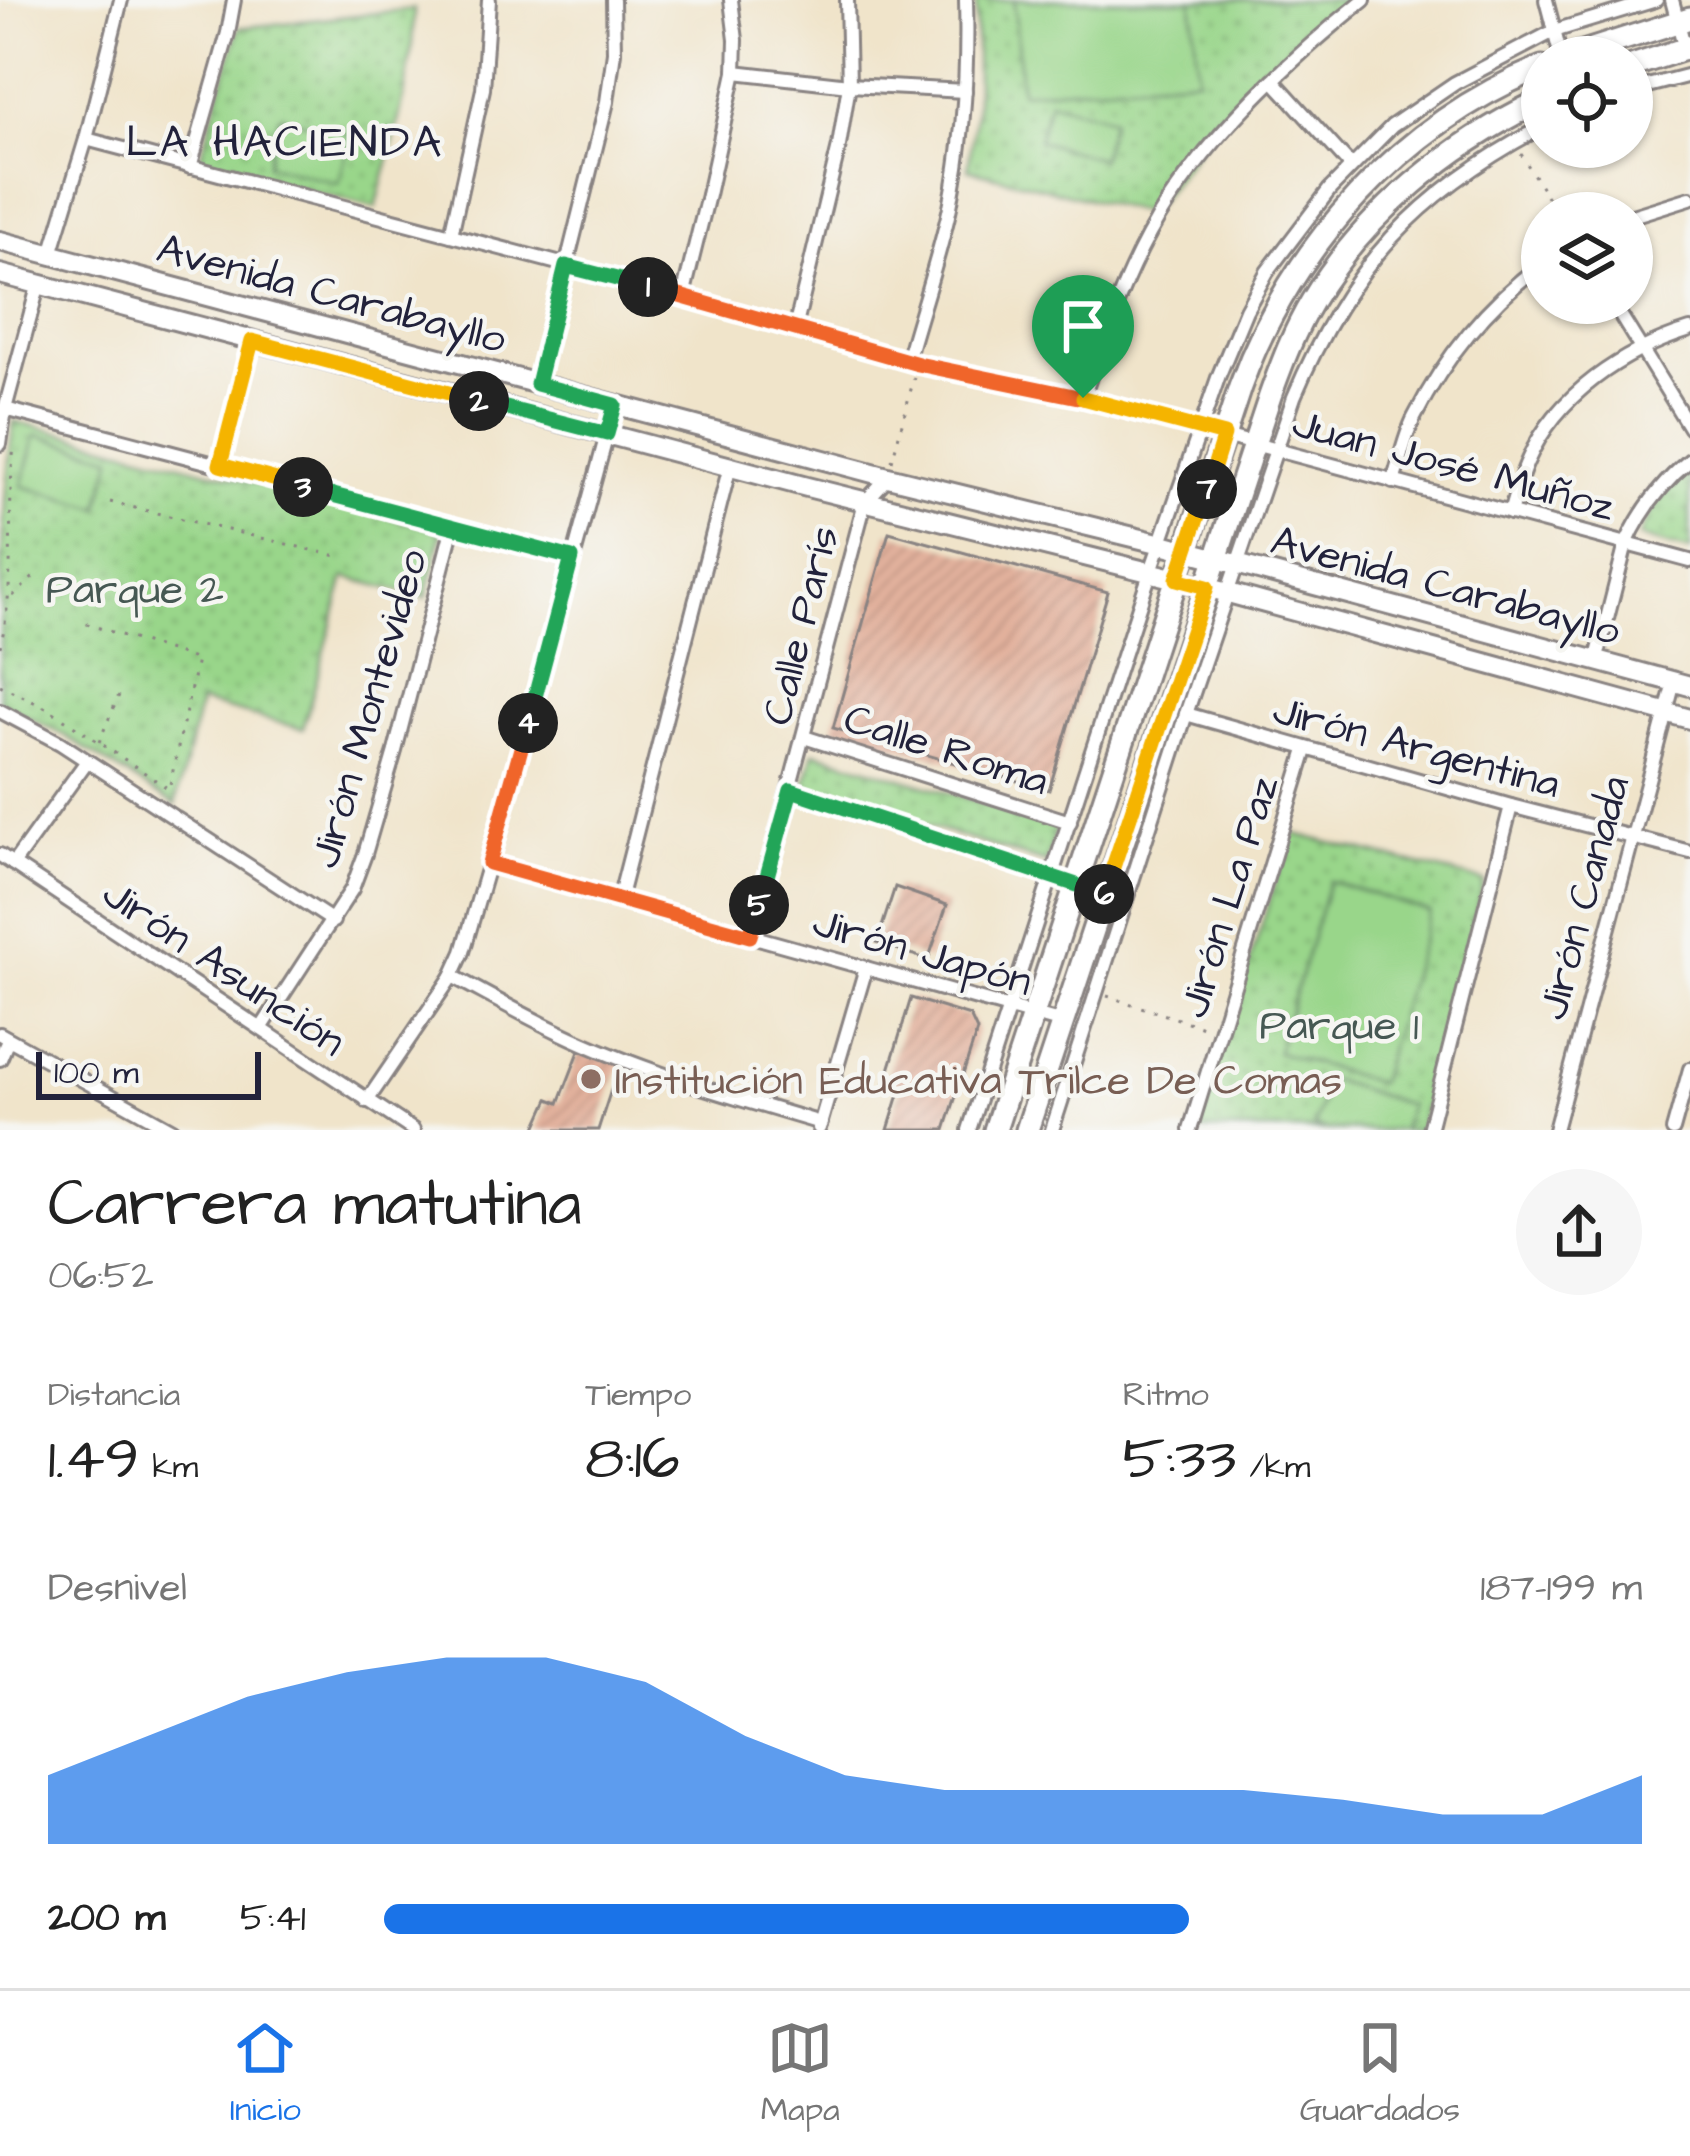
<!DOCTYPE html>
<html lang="es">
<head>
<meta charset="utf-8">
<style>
	:root { --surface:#fff; --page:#f6f6f6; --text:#222; --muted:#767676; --line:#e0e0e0; --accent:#1a73e8 }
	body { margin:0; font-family:"Architects Daughter",sans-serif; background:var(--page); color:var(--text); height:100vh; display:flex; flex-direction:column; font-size:45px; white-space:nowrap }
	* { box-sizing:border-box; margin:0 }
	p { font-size:39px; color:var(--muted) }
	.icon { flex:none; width:66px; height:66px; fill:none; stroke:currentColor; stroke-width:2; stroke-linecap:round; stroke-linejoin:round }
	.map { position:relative; height:1130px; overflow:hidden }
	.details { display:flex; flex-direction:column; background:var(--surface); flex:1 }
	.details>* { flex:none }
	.tools { position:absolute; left:1521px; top:36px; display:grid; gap:24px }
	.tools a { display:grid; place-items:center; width:132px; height:132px; border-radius:50%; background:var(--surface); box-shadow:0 3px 9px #0004; font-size:60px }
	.scale { position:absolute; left:36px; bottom:30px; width:225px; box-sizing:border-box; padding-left:12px; border:6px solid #22223b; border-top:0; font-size:33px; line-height:42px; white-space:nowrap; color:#22223b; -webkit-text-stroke:9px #f6f6f2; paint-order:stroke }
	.pin { position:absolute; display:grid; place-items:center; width:102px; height:102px; color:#fff; margin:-123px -51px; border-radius:50% 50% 50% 0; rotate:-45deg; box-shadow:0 0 12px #0007 }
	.pin .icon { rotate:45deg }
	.km { position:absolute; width:60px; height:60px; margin:-30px; border-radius:50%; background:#222; color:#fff; font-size:33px; line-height:60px; text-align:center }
	.round { display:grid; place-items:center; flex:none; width:126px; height:126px; border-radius:63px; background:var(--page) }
	.summary { display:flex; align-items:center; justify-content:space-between; height:204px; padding:0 48px }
	h1 { font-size:66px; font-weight:600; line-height:90px }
	.metrics { display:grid; grid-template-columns:repeat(3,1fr); gap:18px; height:204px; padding:12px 48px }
	.metrics div { display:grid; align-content:center }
	.metrics b { font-size:60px; font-weight:600 }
	.metrics small { font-size:33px; font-weight:400 }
	.metrics p { font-size:33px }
	.chart { height:336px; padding:24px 48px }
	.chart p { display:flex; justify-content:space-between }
	.chart svg { width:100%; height:216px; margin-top:12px; fill:var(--accent); opacity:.7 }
	ul { padding:0 48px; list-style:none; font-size:39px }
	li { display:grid; grid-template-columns:192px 144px 1fr; align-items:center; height:90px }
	li i { height:30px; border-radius:15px; background:var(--accent) }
	.tab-bar { display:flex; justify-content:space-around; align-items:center; height:168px; border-top:3px solid var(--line); background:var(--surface); font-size:33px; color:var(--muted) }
	.tab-bar a { display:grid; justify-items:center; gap:6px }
	.tab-bar .selected { color:var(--accent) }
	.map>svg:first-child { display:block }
	.grass { fill:url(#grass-dots); stroke:#5e7c62; stroke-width:3 }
	.pitch { fill:#99d68a; stroke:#5e7c62; stroke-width:3 }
	.building { fill:url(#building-hatch) }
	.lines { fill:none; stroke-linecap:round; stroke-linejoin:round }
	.street-casing { stroke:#898382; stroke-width:18 }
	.secondary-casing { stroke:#898382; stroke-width:24 }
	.primary-casing { stroke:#898382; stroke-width:27 }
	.path { stroke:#898382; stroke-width:3; stroke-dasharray:3 9; stroke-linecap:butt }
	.street { stroke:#fff; stroke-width:12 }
	.secondary { stroke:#fff; stroke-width:18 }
	.primary { stroke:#fff; stroke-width:21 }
	.split-1-casing { stroke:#fff; stroke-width:24 }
	.split-2-casing { stroke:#fff; stroke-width:24 }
	.split-3-casing { stroke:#fff; stroke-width:24 }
	.split-4-casing { stroke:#fff; stroke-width:24 }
	.split-5-casing { stroke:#fff; stroke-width:24 }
	.split-6-casing { stroke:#fff; stroke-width:24 }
	.split-7-casing { stroke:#fff; stroke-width:24 }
	.split-8-casing { stroke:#fff; stroke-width:24 }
	.split-1 { stroke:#f0652b; stroke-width:15 }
	.split-2 { stroke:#22a559; stroke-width:15 }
	.split-3 { stroke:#f5b400; stroke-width:15 }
	.split-4 { stroke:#22a559; stroke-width:15 }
	.split-5 { stroke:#f0652b; stroke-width:15 }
	.split-6 { stroke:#22a559; stroke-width:15 }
	.split-7 { stroke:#f5b400; stroke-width:15 }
	.split-8 { stroke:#f5b400; stroke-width:15 }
	.education-dot { fill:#8d6e63; stroke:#f6f6f2; stroke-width:4.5 }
	.labels { text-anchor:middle; stroke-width:9; stroke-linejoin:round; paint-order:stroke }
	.street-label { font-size:42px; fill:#22223b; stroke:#f6f6f2 }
	.park-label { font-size:42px; fill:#465853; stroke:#f6f6f2 }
	.education-label { font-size:42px; fill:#785e54; stroke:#f6f6f2; text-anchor:start }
	.neighbourhood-label { font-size:45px; letter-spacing:3px; fill:#22223b; stroke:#f6f6f2 }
</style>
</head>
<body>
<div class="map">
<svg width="1690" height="1130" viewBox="0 0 1690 1130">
	<defs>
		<pattern id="grass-dots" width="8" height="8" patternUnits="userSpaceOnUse" patternTransform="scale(3)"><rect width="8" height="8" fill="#99d68a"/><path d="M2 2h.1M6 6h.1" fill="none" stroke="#84b778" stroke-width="1.8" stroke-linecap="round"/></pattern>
		<pattern id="building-hatch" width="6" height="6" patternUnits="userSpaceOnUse" patternTransform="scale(3)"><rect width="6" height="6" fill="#e2b19c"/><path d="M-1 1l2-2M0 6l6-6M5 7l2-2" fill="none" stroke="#c29887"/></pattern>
	</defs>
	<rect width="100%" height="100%" fill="#f6f6f2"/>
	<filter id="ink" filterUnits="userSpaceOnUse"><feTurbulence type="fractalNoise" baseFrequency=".00833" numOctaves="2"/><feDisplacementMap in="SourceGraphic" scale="24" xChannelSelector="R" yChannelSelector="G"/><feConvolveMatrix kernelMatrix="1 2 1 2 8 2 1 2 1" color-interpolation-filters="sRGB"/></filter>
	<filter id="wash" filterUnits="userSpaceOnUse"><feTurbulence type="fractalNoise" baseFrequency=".004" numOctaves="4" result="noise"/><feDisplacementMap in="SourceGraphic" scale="48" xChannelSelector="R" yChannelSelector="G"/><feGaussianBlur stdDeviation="2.7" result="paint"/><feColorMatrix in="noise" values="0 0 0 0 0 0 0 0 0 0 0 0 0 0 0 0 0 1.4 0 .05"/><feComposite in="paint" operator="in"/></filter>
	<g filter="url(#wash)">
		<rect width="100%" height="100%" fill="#f0e4ca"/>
		<!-- grass -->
		<g class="grass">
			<path d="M976,0h373l-85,76 -47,47 -68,91 -181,-45 8,-60z"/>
			<path d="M414,9c-1,69 -21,133 -38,199l-177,-46 40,-134z"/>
			<path d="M14,421l428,110 -16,67 -81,-21 -42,152 -103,-27 -25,103 -110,-69 -65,-34c0,-94 0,-189 14,-281z"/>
			<path d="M1690,472v79l-51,-14c10,-26 28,-50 51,-65z"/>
			<path d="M814,752l243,73 -11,38 -242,-75z"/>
			<path d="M1291,833l193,48 -65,249h-223z"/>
		</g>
		<!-- pitch -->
		<g class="pitch">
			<path d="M1014,0h178l6,78 -177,14z"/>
			<path d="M1049,101l63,18 -11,40 -63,-18z"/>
			<path d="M279,116l72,18 -12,49 -72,-18z"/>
			<path d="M36,435l77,22 -14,51 -77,-22z"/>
			<path d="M1329,881l101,31 -51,171 -102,-31z"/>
			<path d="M1329,1079l80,26 -7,25h-75l-13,-4z"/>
		</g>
		<g id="blocks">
			<!-- building -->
			<g class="building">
				<path d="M889,532l219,60 -59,198 -216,-62z"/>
				<path d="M895,887l52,18 -19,55 -51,-18z"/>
				<path d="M911,998l59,18 7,15 -32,99h-57l13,-42 -16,-5z"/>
				<path d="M582,1044l39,15 -23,71h-63l14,-31 10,4z"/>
			</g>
		</g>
	</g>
	<g filter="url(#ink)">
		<use href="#blocks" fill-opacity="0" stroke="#898382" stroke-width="3"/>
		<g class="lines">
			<!-- street casing -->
			<g class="street-casing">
				<g id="street">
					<path d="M1546,0l15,57"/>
					<path d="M1672,0l13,49"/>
					<path d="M735,72l114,13 116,6"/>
					<path d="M1273,80l78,86"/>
					<path d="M1632,90l58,-15"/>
					<path d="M86,139l597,157 235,68 165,34 607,163"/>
					<path d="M190,167l38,-134 6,-33"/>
					<path d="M1632,216l58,-18"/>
					<path d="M451,235l32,-146 6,-89"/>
					<path d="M51,254l35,-115 35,-139"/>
					<path d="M683,296l25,-101 27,-123 1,-32 -5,-40"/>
					<path d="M1613,303l77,125"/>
					<path d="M795,329l44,-183 10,-61 -2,-85"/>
					<path d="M907,361c14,-51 32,-103 43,-154 14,-69 18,-137 16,-207"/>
					<path d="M537,384l70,-282 7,-50 -1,-52"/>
					<path d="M1083,398c22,-66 46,-136 84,-194 51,-77 125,-146 197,-204"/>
					<path d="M5,409l567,149"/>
					<path d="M0,444l5,-35 34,-126"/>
					<path d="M1393,482c7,-21 11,-44 21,-64 30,-60 74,-115 128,-154"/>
					<path d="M1510,513c5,-17 10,-36 18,-53 29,-66 95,-109 162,-130"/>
					<path d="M1596,662l30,-118c15,-34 35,-60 64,-84"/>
					<path d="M0,711l60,32 273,178"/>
					<path d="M1186,714l325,92 179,46"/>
					<path d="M804,737l266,85"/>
					<path d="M791,790l313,104"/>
					<path d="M0,855l413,275"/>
					<path d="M489,863l574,160"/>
					<path d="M13,864l74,-103"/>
					<path d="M619,900l111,-434"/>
					<path d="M750,936l115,-434 23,-25"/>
					<path d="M452,976c36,19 71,39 107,56 83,40 174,65 262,91"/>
					<path d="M262,1027l90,-138 13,-35 30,-103 58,-225"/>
					<path d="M0,1034l173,96"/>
					<path d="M0,1059l8,-19"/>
					<path d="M367,1101l85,-125 11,-24 46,-158 106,-389"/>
					<path d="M819,1128l47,-160"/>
					<path d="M969,1130l175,-539 75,-216 27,-65 21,-38 63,-83 62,-63 63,-43 99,-52 102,-31"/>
					<path d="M1052,1130l134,-416 108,-317c55,-131 123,-204 248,-270"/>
					<path d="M1190,1130l116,-380"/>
					<path d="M1429,1130l82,-324"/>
					<path d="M1555,1130l119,-448"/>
					<path d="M1673,1130l17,-61"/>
				</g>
			</g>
			<!-- secondary casing -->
			<g class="secondary-casing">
				<g id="secondary">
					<path d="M0,241l888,236 274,67 528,142"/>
					<path d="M0,274l807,213 370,92 513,140"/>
				</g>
			</g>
			<!-- primary casing -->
			<g class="primary-casing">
				<g id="primary">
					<path d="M1567,57l123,-39"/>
					<path d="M1632,66l58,-19"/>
					<path d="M995,1130l245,-743c51,-141 163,-264 302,-320"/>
					<path d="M1027,1130l243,-734c12,-33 24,-65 42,-95 52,-87 139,-158 230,-201"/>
				</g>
			</g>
			<!-- path -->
			<g class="path">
				<path d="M1521,154l36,59"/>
				<path d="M224,449l25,-95"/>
				<path d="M892,461l22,-83"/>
				<path d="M110,502l227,54"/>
				<path d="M13,596l25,-23"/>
				<path d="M0,647c17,-66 6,-133 14,-200"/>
				<path d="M0,685l52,26 117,78 28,-129 -119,-39"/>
				<path d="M99,742l20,-47"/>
				<path d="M1107,996l99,32"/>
			</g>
			<!-- street -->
			<use href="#street" class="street"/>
			<!-- secondary -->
			<use href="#secondary" class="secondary"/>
			<!-- primary -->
			<use href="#primary" class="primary"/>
		</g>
	</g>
	<g class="lines" filter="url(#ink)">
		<!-- split-1 casing -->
		<g class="split-1-casing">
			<path id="split-1" d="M648,287l270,77 165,34"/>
		</g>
		<!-- split-2 casing -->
		<g class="split-2-casing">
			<path id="split-2" d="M479,401l128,33 8,-29 -78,-21 29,-118 82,21"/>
		</g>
		<!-- split-3 casing -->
		<g class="split-3-casing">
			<path id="split-3" d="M303,487l-83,-22 32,-124 227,60"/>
		</g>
		<!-- split-4 casing -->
		<g class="split-4-casing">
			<path id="split-4" d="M303,487l269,71 -44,165"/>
		</g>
		<!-- split-5 casing -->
		<g class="split-5-casing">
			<path id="split-5" d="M528,723l-39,140 261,73 9,-31"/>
		</g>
		<!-- split-6 casing -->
		<g class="split-6-casing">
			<path id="split-6" d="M759,905l32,-115 313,104"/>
		</g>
		<!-- split-7 casing -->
		<g class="split-7-casing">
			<path id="split-7" d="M1104,894l103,-307 -30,-8 30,-90"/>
		</g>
		<!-- split-8 casing -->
		<g class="split-8-casing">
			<path id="split-8" d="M1083,398l141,37 -17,54"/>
		</g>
		<!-- split-1 -->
		<use href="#split-1" class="split-1"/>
		<!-- split-2 -->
		<use href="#split-2" class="split-2"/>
		<!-- split-3 -->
		<use href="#split-3" class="split-3"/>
		<!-- split-4 -->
		<use href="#split-4" class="split-4"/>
		<!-- split-5 -->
		<use href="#split-5" class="split-5"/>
		<!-- split-6 -->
		<use href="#split-6" class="split-6"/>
		<!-- split-7 -->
		<use href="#split-7" class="split-7"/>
		<!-- split-8 -->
		<use href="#split-8" class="split-8"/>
	</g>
	<!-- markers -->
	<circle class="education-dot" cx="591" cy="1079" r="12"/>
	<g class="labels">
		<!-- street labels -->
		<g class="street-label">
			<text transform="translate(332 292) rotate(15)" y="15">Avenida Carabayllo</text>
			<text transform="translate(1454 463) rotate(15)" y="15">Juan José Muñoz</text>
			<text transform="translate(1446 584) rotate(15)" y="15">Avenida Carabayllo</text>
			<text transform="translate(799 625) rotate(-76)" y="15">Calle París</text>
			<text transform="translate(367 708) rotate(-74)" y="15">Jirón Montevideo</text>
			<text transform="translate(1417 745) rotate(15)" y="15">Jirón Argentina</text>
			<text transform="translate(947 748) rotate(18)" y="15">Calle Roma</text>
			<text transform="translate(1227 896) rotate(-73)" y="15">Jirón La Paz</text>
			<text transform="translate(1582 897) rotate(-75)" y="15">Jirón Canada</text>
			<text transform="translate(923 950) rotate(16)" y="15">Jirón Japón</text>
			<text transform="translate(225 966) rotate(34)" y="15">Jirón Asunción</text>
		</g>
		<!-- park labels -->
		<g class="park-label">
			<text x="135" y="603">Parque 2</text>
			<text x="1339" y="1039">Parque 1</text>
		</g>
		<!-- education labels -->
		<g class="education-label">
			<text x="615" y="1094">Institución Educativa Trilce De Comas</text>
		</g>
		<!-- neighbourhood labels -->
		<g class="neighbourhood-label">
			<text x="285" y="156">LA HACIENDA</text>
		</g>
	</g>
</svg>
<div class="tools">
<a><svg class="icon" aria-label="locate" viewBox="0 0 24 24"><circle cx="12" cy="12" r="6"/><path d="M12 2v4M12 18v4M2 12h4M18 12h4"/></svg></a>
<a><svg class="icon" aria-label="layers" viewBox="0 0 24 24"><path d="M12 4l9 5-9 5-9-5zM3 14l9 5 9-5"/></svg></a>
</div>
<div class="scale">100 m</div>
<div class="pin" style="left:1083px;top:398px;background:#1e9e55"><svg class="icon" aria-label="arrive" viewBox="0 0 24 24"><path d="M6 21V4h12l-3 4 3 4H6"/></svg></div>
<b class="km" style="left:648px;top:287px">1</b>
<b class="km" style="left:479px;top:401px">2</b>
<b class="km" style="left:303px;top:487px">3</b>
<b class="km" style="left:528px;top:723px">4</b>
<b class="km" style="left:759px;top:905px">5</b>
<b class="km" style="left:1104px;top:894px">6</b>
<b class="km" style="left:1207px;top:489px">7</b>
</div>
<section class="details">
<div class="summary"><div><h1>Carrera matutina</h1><p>06:52</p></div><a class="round"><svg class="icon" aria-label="share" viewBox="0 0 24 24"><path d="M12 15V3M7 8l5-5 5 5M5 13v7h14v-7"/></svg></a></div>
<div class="metrics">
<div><p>Distancia</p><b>1.49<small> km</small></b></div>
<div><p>Tiempo</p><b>8:16</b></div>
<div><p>Ritmo</p><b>5:33<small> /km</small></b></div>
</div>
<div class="chart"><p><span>Desnivel</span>187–199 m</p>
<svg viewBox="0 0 160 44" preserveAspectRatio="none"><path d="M0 44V30L10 22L20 14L30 9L40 6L50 6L60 11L70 22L80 30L90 33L100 33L110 33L120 33L130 35L140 38L150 38L160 30V44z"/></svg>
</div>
<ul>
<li><b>200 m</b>5:41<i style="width:64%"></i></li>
</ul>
</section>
<nav class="tab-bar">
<a class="selected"><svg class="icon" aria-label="home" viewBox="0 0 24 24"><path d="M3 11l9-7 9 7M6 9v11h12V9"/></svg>Inicio</a>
<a><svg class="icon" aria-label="map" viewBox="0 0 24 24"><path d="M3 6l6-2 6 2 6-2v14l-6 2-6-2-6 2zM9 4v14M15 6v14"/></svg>Mapa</a>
<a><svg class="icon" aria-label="saved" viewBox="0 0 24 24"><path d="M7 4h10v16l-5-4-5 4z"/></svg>Guardados</a>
</nav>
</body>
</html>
